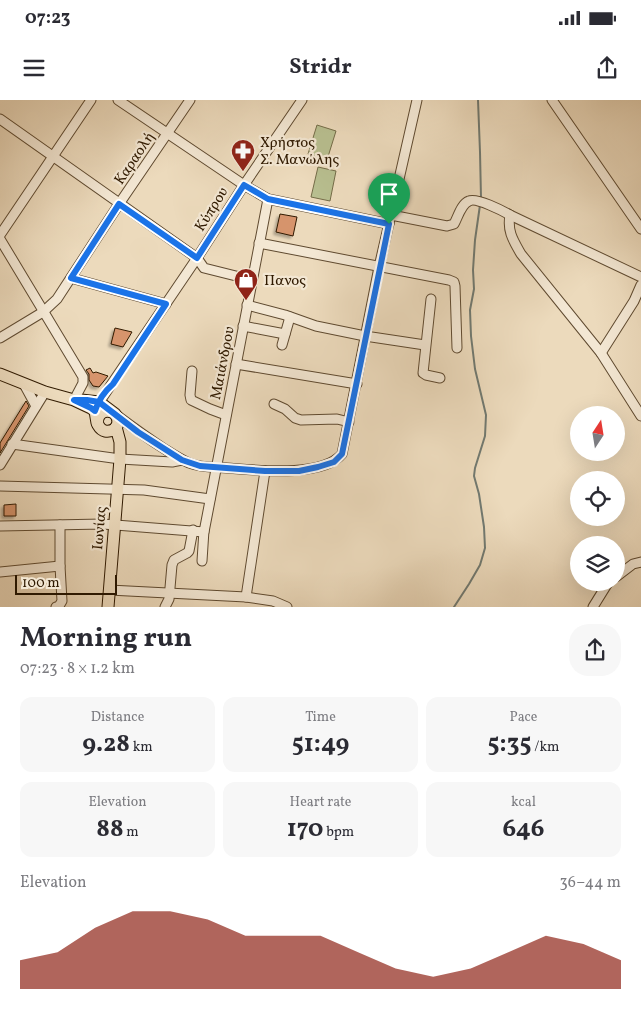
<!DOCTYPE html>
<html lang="en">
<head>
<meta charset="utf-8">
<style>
	:root { --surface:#fff; --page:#f7f7f7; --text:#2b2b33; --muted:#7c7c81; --accent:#8f2418 }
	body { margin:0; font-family:Vollkorn,serif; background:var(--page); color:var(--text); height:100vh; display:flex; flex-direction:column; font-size:19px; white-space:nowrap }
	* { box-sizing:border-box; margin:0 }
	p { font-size:16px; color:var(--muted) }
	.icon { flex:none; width:28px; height:28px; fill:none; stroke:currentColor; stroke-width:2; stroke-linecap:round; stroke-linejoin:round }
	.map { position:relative; height:507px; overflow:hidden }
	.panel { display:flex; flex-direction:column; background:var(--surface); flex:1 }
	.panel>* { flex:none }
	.needle { width:32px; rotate:12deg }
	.controls { position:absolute; left:570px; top:306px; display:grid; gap:10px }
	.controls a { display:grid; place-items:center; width:55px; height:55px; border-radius:50%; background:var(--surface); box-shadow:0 5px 20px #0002; font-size:25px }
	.scale { position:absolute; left:15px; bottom:12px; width:102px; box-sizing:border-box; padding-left:5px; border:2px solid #301a01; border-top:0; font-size:14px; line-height:18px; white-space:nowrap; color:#301a01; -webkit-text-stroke:4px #f3e7d3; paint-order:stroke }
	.pin { position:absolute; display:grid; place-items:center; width:42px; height:42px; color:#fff; margin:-51px -21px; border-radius:50% 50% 50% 0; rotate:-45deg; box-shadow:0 0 5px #0007 }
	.pin .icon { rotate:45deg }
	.round { display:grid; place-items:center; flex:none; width:52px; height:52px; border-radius:20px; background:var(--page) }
	.head { display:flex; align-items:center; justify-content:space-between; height:85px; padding:0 20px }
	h1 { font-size:28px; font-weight:700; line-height:38px }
	.stats { display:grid; grid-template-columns:repeat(3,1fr); gap:8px; height:85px; padding:5px 20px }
	.stats div { display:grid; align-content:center; border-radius:12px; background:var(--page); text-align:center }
	.stats b { font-size:25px; font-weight:700 }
	.stats small { font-size:14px; font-weight:400 }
	.stats p { font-size:14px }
	.chart { height:140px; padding:10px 20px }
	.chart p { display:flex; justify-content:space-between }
	.chart svg { width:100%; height:90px; margin-top:5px; fill:var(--accent); opacity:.7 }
	.status { display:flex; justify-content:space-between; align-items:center; height:35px; padding:0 25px; background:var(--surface); direction:ltr }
	.status svg { height:14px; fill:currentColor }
	header { display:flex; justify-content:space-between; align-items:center; height:65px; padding:0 20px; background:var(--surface); font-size:22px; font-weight:700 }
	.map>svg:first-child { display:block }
	.green { fill:#b8bf90; stroke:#746c48 }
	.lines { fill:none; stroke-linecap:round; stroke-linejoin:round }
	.stream { stroke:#717970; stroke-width:2 }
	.building { fill:#d6946c; stroke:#301a01; filter:url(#shadow) }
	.minor-casing { stroke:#5f4a30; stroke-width:11 }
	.major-casing { stroke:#301a01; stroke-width:13 }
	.minor { stroke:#f3e7d3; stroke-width:9 }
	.major { stroke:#ecdabc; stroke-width:11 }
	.route-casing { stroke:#fff; stroke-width:10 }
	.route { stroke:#1a73e8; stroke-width:6 }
	.labels { text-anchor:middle; stroke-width:4.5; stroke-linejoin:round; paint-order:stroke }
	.poi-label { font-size:15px; fill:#301a01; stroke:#f3e7d3; text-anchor:start }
	.street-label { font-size:15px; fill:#301a01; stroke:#f3e7d3 }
</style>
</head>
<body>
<div class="status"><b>07:23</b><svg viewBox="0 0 49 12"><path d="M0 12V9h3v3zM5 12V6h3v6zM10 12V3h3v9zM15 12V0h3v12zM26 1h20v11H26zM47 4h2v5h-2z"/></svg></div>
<header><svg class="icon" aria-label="menu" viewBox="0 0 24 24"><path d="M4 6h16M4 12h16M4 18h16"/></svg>Stridr<svg class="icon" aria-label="share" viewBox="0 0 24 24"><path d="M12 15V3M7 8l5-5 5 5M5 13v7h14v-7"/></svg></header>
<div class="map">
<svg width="641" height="507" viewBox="0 0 641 507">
	<defs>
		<filter id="shadow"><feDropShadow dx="-2.5" dy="2.5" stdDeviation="1" flood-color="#0004"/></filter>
	</defs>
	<rect width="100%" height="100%" fill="#ecdabc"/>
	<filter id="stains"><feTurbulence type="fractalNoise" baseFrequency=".004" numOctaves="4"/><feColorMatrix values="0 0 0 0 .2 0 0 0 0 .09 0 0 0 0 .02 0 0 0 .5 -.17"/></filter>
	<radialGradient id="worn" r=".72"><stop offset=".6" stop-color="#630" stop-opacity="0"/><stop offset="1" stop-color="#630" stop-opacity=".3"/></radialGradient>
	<!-- green -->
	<g class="green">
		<path d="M317,25l19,6 -9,29 -19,-6z"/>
		<path d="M318,67l18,4 -6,30 -19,-4z"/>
	</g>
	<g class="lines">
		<!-- stream -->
		<g class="stream">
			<path d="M478,0l2,52 1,46"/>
			<path d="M454,507l15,-23 11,-19 5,-17 -1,-21 -5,-33 -5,-18 1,-8 10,-32 1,-21 -11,-46 -4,-33 -1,-26 4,-21 -1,-19 2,-30 5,-35"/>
		</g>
	</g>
	<!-- building -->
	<g class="building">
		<path d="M280,114l17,3 -4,19 -17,-4z"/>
		<path d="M115,228l17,4 -9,15 -12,-3z"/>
		<path d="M90,268l3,5 3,-1 12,4 -9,11 -6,-1 -4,-6v-6l-3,-4z"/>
		<path d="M26,301l3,5 -29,47v-10z"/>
		<path d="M16,404v12h-12v-11z"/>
	</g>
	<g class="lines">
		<!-- minor casing -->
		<g class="minor-casing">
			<g id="minor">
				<path d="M118,0l126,85 24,14 121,25"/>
				<path d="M552,0l89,129"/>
				<path d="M0,19l197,139 7,10 48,12"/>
				<path d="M391,115l56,11 7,-2c4,-7 7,-20 15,-23 7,-4 34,10 41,14l131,62"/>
				<path d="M510,115c-3,16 3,25 11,39l80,99 40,63"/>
				<path d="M0,135l91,-135"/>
				<path d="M0,139l83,138v6l-9,17"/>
				<path d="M259,143l190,37 5,2 1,4 2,62"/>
				<path d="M71,178l95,26"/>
				<path d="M431,199l-8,74 3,2 14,3"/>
				<path d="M247,205l38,10 31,11 49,10 60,9"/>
				<path d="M243,226l42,8"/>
				<path d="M0,238l43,-26 14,-13 62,-95 71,-104"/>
				<path d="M282,245l8,-28"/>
				<path d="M601,253l33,-52 7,-16"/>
				<path d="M236,264l121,20"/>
				<path d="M192,271l-2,24 1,5 19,9 16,6"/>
				<path d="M24,284l12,22"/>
				<path d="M274,304l11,5 10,9 6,2 36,-1 12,3"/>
				<path d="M96,307l101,-149 47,-73 58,-85"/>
				<path d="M115,314c16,12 31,23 48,34 8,5 17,11 26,15 12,5 26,4 38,5 29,2 95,10 115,-14l37,-187 38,-167"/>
				<path d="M12,344l108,15 52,3 10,-2"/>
				<path d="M0,365l45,-73"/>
				<path d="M0,386l144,4 66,9"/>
				<path d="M0,426l103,-2 101,8 64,-333"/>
				<path d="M202,461l2,-31"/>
				<path d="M0,472l60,-6"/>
				<path d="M616,477l17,-13 8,-2"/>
				<path d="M109,490l137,7 27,4 14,6"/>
				<path d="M246,497l19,-126"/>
				<path d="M56,507l3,-1 3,-5 -2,-35v-41"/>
				<path d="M165,507l4,-8 3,-34 2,-5 13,-7 2,-2 4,-21"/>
				<path d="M593,507l13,-21 3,-4"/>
			</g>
		</g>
		<!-- major casing -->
		<g class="major-casing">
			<g id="major">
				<path d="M0,274l45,18 29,8 17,8 4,3 2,12"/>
				<path d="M81,300l18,2 16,12c4,5 4,10 0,15 -7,4 -13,3 -17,-4 -2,-9 4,-16 14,-13"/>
				<path d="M108,507l12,-148v-17l-4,-15"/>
			</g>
		</g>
		<!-- minor -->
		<use href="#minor" class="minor"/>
		<!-- major -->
		<use href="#major" class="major"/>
	</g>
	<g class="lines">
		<!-- route casing -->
		<g class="route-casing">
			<path id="route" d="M389,124l-121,-25 -24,-14 -47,73 -78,-54 -48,74 95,26 -53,80c-8,7 -15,17 -18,27l-4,-3 -17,-8h13l12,2 39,30 44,28 18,6 65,5h34l19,-4 16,-5 8,-8 47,-230"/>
		</g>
		<!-- route -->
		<use href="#route" class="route"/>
	</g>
	<!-- icons -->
	<defs>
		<g id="pharmacy-pin" transform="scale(1.25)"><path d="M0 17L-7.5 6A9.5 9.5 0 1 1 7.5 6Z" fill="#8f2418" stroke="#f3e7d3"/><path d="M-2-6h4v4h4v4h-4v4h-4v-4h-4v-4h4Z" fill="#fff"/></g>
		<g id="shop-pin" transform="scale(1.25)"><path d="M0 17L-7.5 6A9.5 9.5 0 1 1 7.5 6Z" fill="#8f2418" stroke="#f3e7d3"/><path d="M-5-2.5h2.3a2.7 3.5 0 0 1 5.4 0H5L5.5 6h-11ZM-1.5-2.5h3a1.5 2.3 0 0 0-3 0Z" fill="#fff"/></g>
	</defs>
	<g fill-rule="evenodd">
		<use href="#pharmacy-pin" x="243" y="51"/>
		<use href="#shop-pin" x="246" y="180"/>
	</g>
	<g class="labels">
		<!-- poi labels -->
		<g class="poi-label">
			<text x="260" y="47">Χρήστος<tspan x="260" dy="17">Σ. Μανώλης</tspan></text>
			<text x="264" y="185">Πανος</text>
		</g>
		<!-- street labels -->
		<g class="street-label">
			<text transform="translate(134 58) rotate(-56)" y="5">Καραολή</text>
			<text transform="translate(211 109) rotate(-58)" y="5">Κύπρου</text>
			<text transform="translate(222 263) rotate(-79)" y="5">Μαιάνδρου</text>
			<text transform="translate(99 428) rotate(-85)" y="5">Ιωνίας</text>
		</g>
	</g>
	<rect width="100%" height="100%" filter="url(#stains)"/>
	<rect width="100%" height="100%" fill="url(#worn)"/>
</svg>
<div class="controls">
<a><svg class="needle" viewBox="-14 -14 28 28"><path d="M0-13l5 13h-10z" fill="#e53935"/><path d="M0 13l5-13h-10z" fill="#7c7c81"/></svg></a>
<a><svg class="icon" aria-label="locate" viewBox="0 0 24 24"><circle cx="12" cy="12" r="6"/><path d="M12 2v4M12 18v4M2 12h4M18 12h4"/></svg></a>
<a><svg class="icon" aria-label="layers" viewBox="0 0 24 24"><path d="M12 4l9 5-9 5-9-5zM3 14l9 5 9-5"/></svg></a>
</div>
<div class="scale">100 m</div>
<div class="pin" style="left:389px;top:124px;background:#1e9e55"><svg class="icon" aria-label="arrive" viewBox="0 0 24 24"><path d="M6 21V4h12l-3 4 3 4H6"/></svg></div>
</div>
<section class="panel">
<div class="head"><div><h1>Morning run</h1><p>07:23 · 8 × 1.2 km</p></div><a class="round"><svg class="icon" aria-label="share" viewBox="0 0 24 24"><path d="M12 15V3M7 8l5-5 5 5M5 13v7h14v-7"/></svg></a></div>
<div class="stats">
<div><p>Distance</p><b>9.28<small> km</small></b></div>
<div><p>Time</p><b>51:49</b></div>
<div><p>Pace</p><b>5:35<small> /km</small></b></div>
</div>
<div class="stats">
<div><p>Elevation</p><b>88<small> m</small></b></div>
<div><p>Heart rate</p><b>170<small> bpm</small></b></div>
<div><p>kcal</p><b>646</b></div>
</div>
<div class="chart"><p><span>Elevation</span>36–44 m</p>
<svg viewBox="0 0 160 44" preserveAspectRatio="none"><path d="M0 44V30L10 26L20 14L30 6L40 6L50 10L60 18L70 18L80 18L90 26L100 34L110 38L120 34L130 26L140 18L150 22L160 30V44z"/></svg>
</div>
</section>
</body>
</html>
